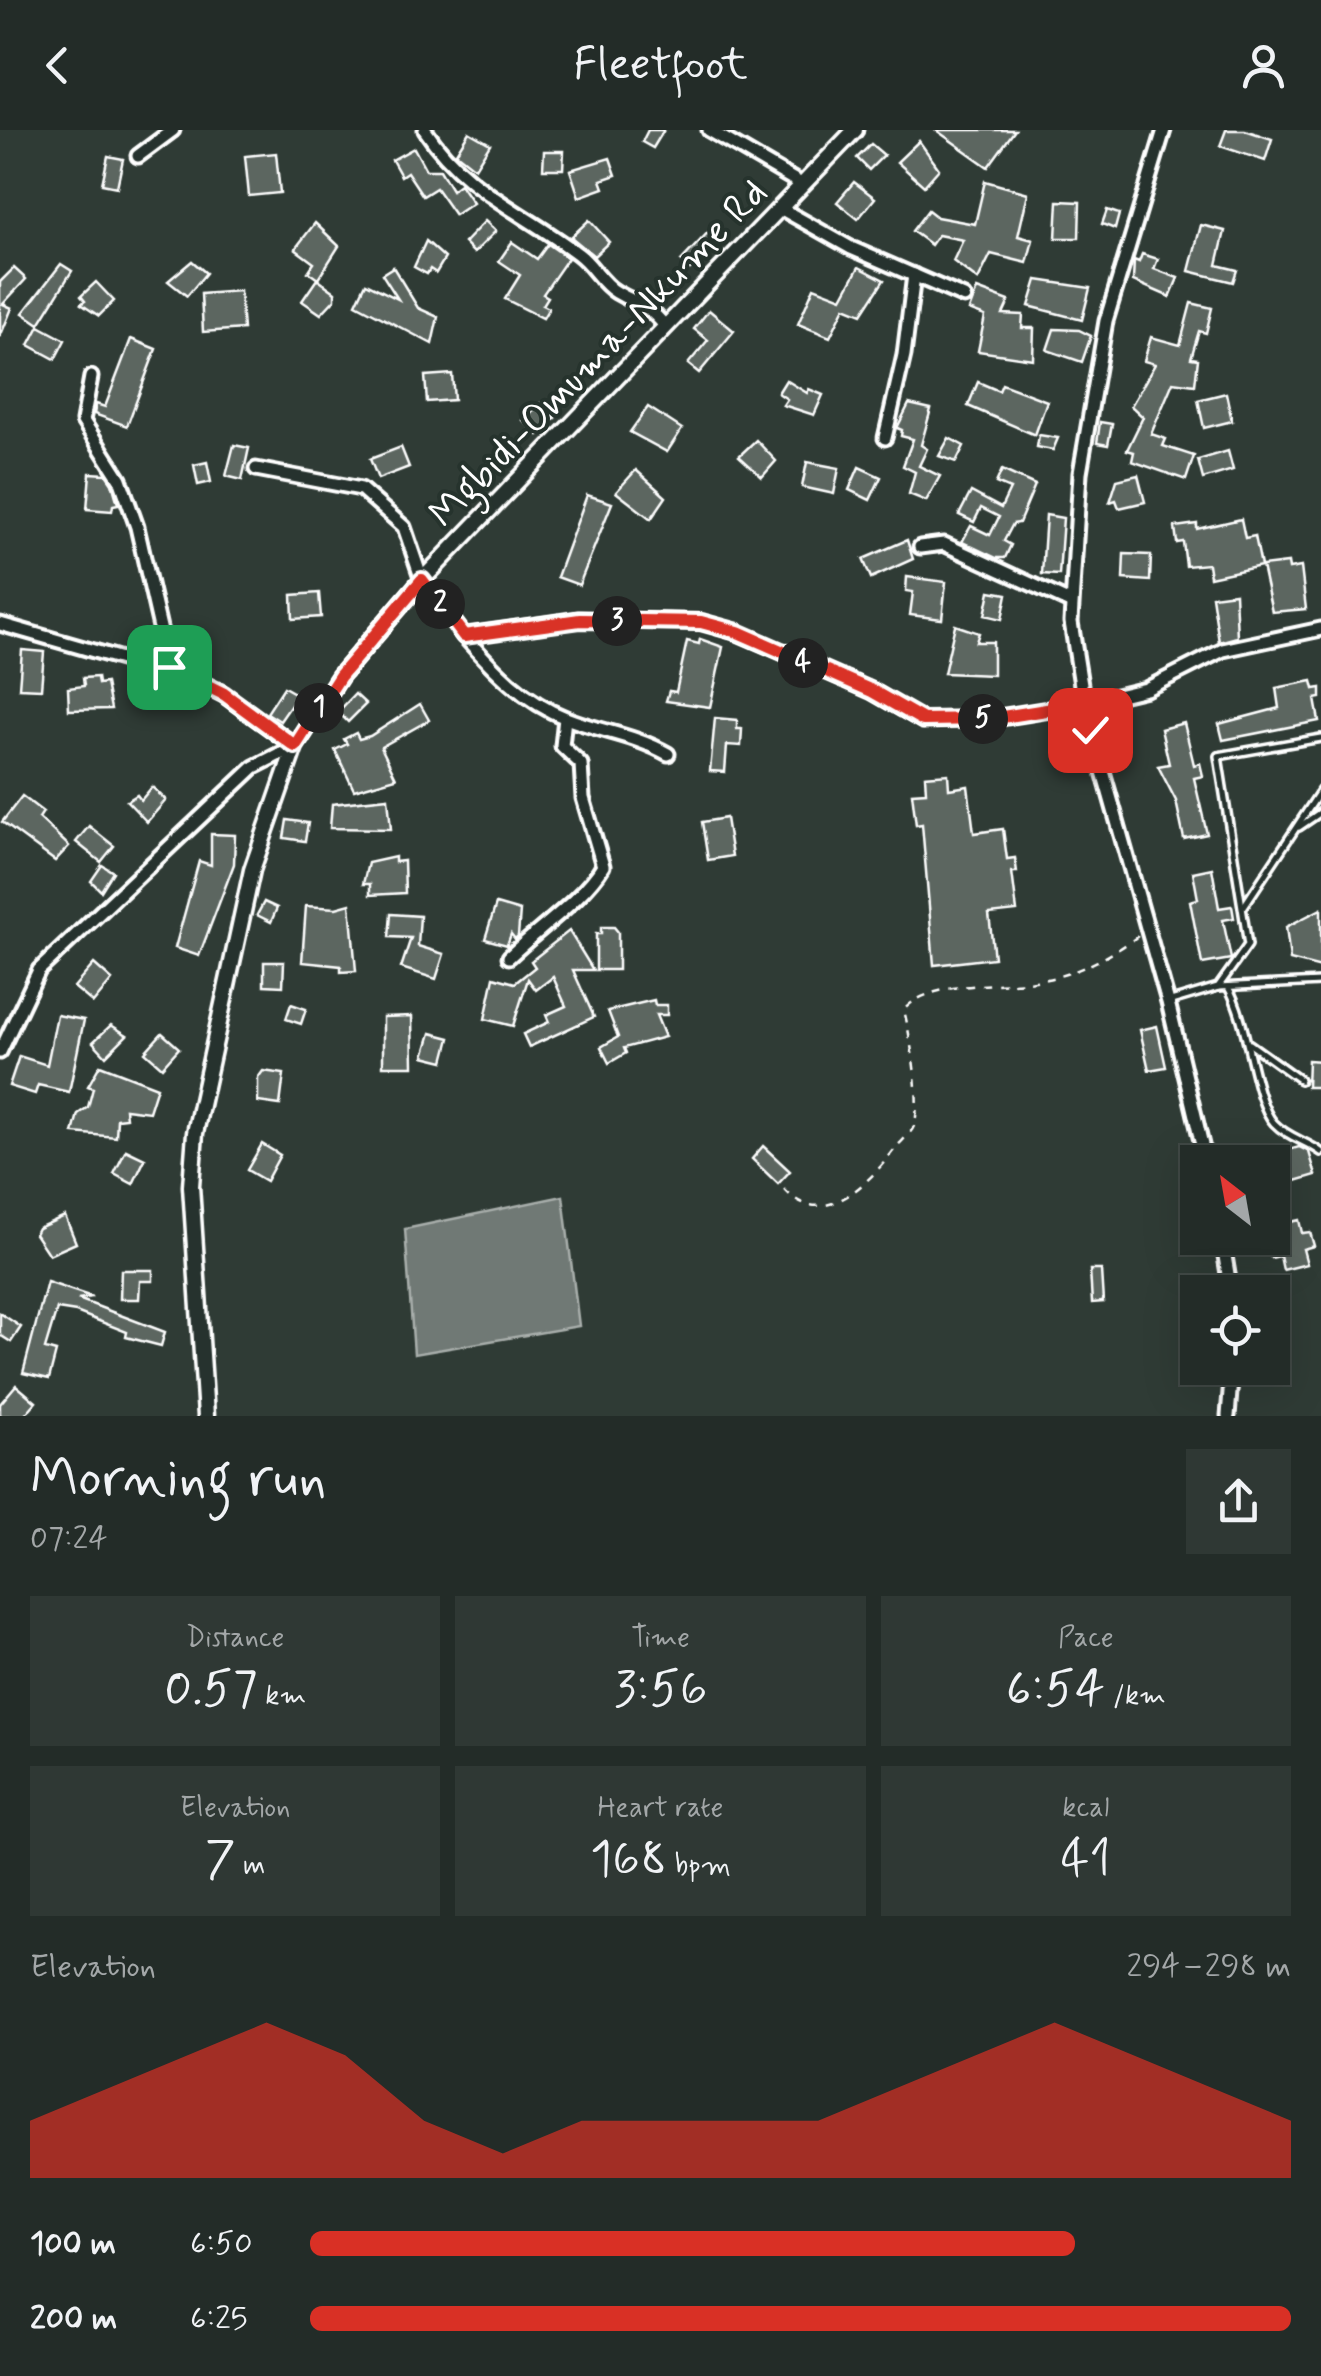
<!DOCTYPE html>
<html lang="en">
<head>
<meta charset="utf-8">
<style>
	:root { --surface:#232c28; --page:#2f3834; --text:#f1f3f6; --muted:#a3a7a8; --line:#404845; --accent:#d93025 }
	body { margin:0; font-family:Mynerve,sans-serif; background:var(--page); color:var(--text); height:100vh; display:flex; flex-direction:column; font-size:38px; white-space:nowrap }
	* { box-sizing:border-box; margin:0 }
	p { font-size:32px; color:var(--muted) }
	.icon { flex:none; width:55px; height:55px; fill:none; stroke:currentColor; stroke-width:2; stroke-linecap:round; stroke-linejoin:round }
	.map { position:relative; height:1286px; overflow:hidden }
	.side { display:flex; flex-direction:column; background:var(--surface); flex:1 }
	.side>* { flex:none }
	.needle { width:65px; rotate:329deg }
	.controls { position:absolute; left:1180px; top:1015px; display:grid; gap:20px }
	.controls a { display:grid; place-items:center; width:110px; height:110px; border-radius:0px; background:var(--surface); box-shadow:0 10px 40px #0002,0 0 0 2px var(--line); font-size:50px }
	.pin { position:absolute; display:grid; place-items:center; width:85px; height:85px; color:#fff; margin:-42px; border-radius:20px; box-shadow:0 5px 15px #0006 }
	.km { position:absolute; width:50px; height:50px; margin:-25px; border-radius:50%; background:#222; color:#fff; font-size:28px; line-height:50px; text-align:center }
	.round { display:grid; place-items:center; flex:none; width:105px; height:105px; border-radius:0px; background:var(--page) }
	.headline { display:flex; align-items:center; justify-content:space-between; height:170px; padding:0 30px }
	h1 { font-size:55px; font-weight:600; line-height:75px }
	.stats { display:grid; grid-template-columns:repeat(3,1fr); gap:15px; height:170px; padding:10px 30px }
	.stats div { display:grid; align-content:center; border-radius:0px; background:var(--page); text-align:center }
	.stats b { font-size:50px; font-weight:600 }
	.stats small { font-size:28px; font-weight:400 }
	.stats p { font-size:28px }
	.chart { height:280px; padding:20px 30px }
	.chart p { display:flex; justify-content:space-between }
	.chart svg { width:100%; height:180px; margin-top:10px; fill:var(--accent); opacity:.7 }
	ul { padding:0 30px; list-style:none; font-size:32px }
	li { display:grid; grid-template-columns:160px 120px 1fr; align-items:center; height:75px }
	li i { height:25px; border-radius:12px; background:var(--accent) }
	header { display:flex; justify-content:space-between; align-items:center; height:130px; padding:0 30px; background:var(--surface); font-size:45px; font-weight:600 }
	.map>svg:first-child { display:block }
	.water { fill:#707975; stroke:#a9afac; stroke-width:2.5 }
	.building { fill:#5b6661; stroke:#fff; stroke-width:2.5 }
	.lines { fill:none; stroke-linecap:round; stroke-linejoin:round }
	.service-casing { stroke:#fff; stroke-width:12 }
	.minor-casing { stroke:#fff; stroke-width:19 }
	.tertiary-casing { stroke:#fff; stroke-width:21 }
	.path { stroke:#fff; stroke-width:2.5; stroke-dasharray:8 8; stroke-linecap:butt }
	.service { stroke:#26332d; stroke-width:5 }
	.minor { stroke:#26332d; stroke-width:11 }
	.tertiary { stroke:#26332d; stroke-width:14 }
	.route-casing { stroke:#fff; stroke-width:20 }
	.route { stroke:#d93025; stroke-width:12 }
	.labels { text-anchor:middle; stroke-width:8; stroke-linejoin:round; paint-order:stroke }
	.street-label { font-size:40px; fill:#fff; stroke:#26332d }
</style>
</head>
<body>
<header><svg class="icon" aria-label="back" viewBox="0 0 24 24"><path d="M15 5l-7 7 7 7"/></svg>Fleetfoot<svg class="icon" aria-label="person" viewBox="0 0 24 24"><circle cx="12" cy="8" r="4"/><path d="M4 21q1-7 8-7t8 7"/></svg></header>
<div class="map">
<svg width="1321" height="1286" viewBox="0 0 1321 1286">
	<rect width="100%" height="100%" fill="#2f3b35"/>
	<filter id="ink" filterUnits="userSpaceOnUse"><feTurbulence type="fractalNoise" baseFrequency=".01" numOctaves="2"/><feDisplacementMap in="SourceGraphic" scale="20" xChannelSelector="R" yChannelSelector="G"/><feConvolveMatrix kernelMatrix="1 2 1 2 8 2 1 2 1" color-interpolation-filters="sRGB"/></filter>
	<g filter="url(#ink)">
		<!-- water -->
		<path class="water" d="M563,1066l16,130 -165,28 -9,-125z"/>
		<!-- building -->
		<g class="building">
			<path d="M648,0h16l-11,18 -11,-6z"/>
			<path d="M936,0h79l-27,37z"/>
			<path d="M1226,0h19l27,9 -7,22 -45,-15z"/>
			<path d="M469,2l21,12 -15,24 -19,-15z"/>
			<path d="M919,11l20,28 -15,17 -27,-24z"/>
			<path d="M871,14l13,11 -15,15 -12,-12z"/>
			<path d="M414,18l12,22h14l12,20 8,-6 13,19 -18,12 -19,-27 -13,8 -16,-24 -6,4 -9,-16z"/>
			<path d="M544,21h20l-1,18h-20z"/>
			<path d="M276,23l4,40 -31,3 -4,-40z"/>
			<path d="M108,26l15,3 -6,28 -15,-3z"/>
			<path d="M610,28l6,17 -15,5 3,8 -25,9 -9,-27z"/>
			<path d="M985,51l43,12 -10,43 15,4 -6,23 -36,-9 -13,26 -25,-19 10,-21 -25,-5 -7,10 -19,-14 16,-21 9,7 38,7z"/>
			<path d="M854,52l21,16 -17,21 -21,-17z"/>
			<path d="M1058,71l22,1 -1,36h-23z"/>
			<path d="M1107,80l12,4 -4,15 -13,-5z"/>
			<path d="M589,90l20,22 -15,14 -23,-19z"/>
			<path d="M485,91l11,10 -22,22 -10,-10z"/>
			<path d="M315,93l24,23 -21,33 -10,-7 6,-9 -19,-14z"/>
			<path d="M1201,95l24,6 -8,34 20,5 -4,12 -44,-11z"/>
			<path d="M713,97l9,9 -32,33 -9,-8z"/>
			<path d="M426,111l19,17 -9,15 -6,-4 -3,5 -13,-7z"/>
			<path d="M512,112l25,17 11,-15 20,14 -25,36 5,3 -5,8 6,3 -6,10 -38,-19 15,-24 -21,-14z"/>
			<path d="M1142,124l16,5 -4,10 24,9 -8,19 -37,-16 1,-21 5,2z"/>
			<path d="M192,131l14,12 -19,23 -19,-15z"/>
			<path d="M61,134l11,7 -33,53 -16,-11z"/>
			<path d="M393,137l25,41 20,9 -6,27 -76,-40 10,-21 32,16 -16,-25z"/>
			<path d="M859,137l25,13 -22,34 -17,-7 -15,30 -32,-13 16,-37 28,11z"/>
			<path d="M14,138l12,11 -23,25 9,4 -12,29v-55z"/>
			<path d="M317,149l18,13v7l-14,15 -19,-13z"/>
			<path d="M1037,150l53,8 -8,32 -53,-14z"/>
			<path d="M96,152l18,19 -15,15 -18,-12 4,-3 -4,-5z"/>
			<path d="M977,159l32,12 -6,13 20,1 -1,13h12l-1,31 -55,-8 7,-35 -16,-6z"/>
			<path d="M240,161l3,38 -40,3 -2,-38z"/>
			<path d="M1191,173l21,5 -6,25 -7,-2 -8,27 7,1 -3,26 -22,-3 -22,52 15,5 -3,7 31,10 -8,24 -54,-19 2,-9 -7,-2 16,-33 -12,-11 24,-42 -11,-3 7,-24 29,8z"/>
			<path d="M709,180l25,21 -35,42 -11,-9 20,-24 -14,-11z"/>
			<path d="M39,196l26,14 -10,19 -26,-14z"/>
			<path d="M1054,199l25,1 12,6 -9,26 -35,-12z"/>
			<path d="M131,209l25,10 -29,77 -33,-12 2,-10 9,3z"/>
			<path d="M452,244l2,26 -27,2 -2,-26z"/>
			<path d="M786,250l21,13 2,-4 14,6 -9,20 -31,-10 4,-6 -9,-6z"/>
			<path d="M978,252l21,9 3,-7 45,17 -12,34 -67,-29z"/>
			<path d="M1226,263l6,28 -28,7 -6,-28z"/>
			<path d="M541,273l14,15 -17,17 -15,-15z"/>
			<path d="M909,274l22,5 -10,36 6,4 -8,17 21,10 -14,25 -17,-7 6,-22 -12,-6 10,-27 -12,-3 1,-6 -5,-2z"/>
			<path d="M648,277l34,22 -15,23 -37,-20z"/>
			<path d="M1100,292l12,2 -4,21 -11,-2z"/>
			<path d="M1039,305l19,3 -5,12 -16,-3z"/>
			<path d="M949,308l15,8 -8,16 -17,-6z"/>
			<path d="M756,310l20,21 -14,16 -23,-21z"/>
			<path d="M509,313l8,8 -33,33 -8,-7z"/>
			<path d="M234,315l15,3 -7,32 -16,-4z"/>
			<path d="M401,317l8,20 -31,12 -8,-20z"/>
			<path d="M1228,321l5,19 -30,9 -5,-19z"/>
			<path d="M207,332l4,20 -13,3 -4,-20z"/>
			<path d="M807,332l32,6 -5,26 -32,-7z"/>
			<path d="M859,337l22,10 -11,23 -21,-10z"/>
			<path d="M636,340l30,27 -15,22 -35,-27z"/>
			<path d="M1002,340l33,15 -16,38 -6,1 -9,17 7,4 -6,13h-9l-34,-16 9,-16 19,9 9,-18 -18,-9 -7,14 -15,-7 12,-23 30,16 9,-19 -14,-6z"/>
			<path d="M90,343l16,1 6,9 6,21 -5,1 -1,6 -25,-2z"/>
			<path d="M1138,345l7,27 -26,6 -3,-8 -6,2 7,-22z"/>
			<path d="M587,365l25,8 -33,82 -22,-8z"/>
			<path d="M1046,385l17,3 -4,57 -17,-1z"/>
			<path d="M1241,389l4,19 10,-2 6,30 -51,11 -2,-13 -22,2 -3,-24 -6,1 -2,-16 22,-3v5z"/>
			<path d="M907,410l6,19 -42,19 -8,-19z"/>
			<path d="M1124,424l27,1 -1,26 -27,-2z"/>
			<path d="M1288,433l1,6 12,-2 5,42 -34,3 -10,-46z"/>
			<path d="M907,447l39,5 -4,37 -32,-4 3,-23 -7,-1z"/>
			<path d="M990,461l17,3 -5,25 -17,-4z"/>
			<path d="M319,463l2,24 -28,2 -1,-24z"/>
			<path d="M1235,463l2,44 -18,5 -7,-46z"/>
			<path d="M955,495l24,8 -3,9h17v33l-49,-2z"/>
			<path d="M700,509l23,8 -13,60 -44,-6 3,-10 7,1 11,-51 12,3z"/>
			<path d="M22,520l22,2 -3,37 -22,-1z"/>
			<path d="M97,547l1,7 8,-1 5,26 -42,1 -1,-22 16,-2 -1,-8z"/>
			<path d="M1312,551l2,8 7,-1v10l-6,1 4,22 -96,19 -4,-16 60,-16 -3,-20z"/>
			<path d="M284,557l14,8 -18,26 -13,-8z"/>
			<path d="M355,564l11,10 -18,18 -10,-10z"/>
			<path d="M420,574l9,16 -48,27 15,31 -42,12 -19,-40 12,-6 -3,-5 12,-6 3,6 11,-3z"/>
			<path d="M715,588l22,2v9h5l-1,17 -14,-1 -2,27 -15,-1z"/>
			<path d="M1184,593l10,42 6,-2 3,13 -9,2 13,56 -23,5 -8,-38 -18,-35 11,-2 -8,-35z"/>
			<path d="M948,644l1,15 19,-3 6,47 29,-4 4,30 8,-1 2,14h-5l5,39 -28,3 5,44 -60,7 -12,-141 -6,1 -4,-32 14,-1 -1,-16z"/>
			<path d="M152,657l14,13 -19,22 -20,-21 10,-6 4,5z"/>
			<path d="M22,666l21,16 -4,6 30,28 -14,15 -53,-39z"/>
			<path d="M388,668l3,31 -61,-1 2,-24z"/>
			<path d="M726,688l6,38 -24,4 -6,-38z"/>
			<path d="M287,690l21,3 -3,18 -21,-3z"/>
			<path d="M89,696l25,20 -13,16 -25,-20z"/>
			<path d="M211,704l24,1 -1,29 -35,92 -24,-8 24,-87 12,4z"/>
			<path d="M395,727v5l9,-1 1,32 -35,2v-11h-7l5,-21z"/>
			<path d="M102,735l11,7 -12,19 -10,-10z"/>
			<path d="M1212,738l7,40 13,-2 2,12 -11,2 8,39 -29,5 -12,-63 8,-2 -5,-27z"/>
			<path d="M264,772l13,6 -6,14 -14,-7z"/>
			<path d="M350,774l6,67 -15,1v-6l-39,-4 4,-56 30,2z"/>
			<path d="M496,774l24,7 -2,25 -3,3 -4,-5 -4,11 -22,-6z"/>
			<path d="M1321,779v59l-31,-8 -4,-33z"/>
			<path d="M391,784l29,2 -2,30 26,8 -8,25 -35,-11 10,-30 -22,-1z"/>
			<path d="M601,797h13l4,5v38h-22v-36h5z"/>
			<path d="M569,801l24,39h-20l21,47 -65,30 -6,-13 26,-12 -3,-7 20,-9 -13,-29 -17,13 -8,-11 -15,47 -28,-7 9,-42 21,6 20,-16 -4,-6z"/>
			<path d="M264,832h20l-1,24 -19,-1z"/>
			<path d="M94,834l18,16 -19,23 -19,-16z"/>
			<path d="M654,870l1,5h12v10h-11l9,22 -41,11 2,5 -17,10 -8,-16 17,-10 -10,-26z"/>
			<path d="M291,874l15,5 -5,15 -15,-5z"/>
			<path d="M57,885l27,5 -15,72 -31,-7 -3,9 -26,-8 10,-30 28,9z"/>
			<path d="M412,886l1,50h-30v-49z"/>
			<path d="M111,895l16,10 -21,21 -13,-14z"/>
			<path d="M1157,896l9,41 -17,3 -9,-40z"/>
			<path d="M162,903l17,15 -17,19 -17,-15z"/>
			<path d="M431,903l19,5 -6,23 -20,-5z"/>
			<path d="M1308,930l13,1v26h-14z"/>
			<path d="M100,935l57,22 -8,25 -24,-3 1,9 -9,1 -1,18 -43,-4 5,-19 10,-7 5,-19 -5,-2z"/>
			<path d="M263,941l21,3 -4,31 -22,-3v-24z"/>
			<path d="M262,1014l18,11 -14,26 -19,-11z"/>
			<path d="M763,1016l27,25 -12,13 -26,-25z"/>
			<path d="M1299,1017l10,5 7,23 -44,13v-33z"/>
			<path d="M126,1020l19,9 -12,25 -19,-10z"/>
			<path d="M65,1086l11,27 -27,12 -14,-21 3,-6z"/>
			<path d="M1299,1090l3,13 8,-1 4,14 -11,3 4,15 -24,6 -3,-14 -9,2 -4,-20 9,-3 -2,-9z"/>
			<path d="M121,1140h32v11h-13l-1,18h-19z"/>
			<path d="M1090,1140h11l2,32 -11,1z"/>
			<path d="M47,1152l45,15 -14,2 87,33 -4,14 -35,-9 1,-5 -51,-20 -19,-3 -12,40 11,3 -7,27 -26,-6z"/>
			<path d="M0,1183l21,14 -10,15 -11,-7z"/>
			<path d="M16,1255l20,17 -12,14h-24v-12z"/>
		</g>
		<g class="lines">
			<!-- service casing -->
			<g class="service-casing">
				<g id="service">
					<path d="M1299,697l22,-15"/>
					<path d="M1244,776l77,-116"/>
					<path d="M1218,857l103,-5"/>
					<path d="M1228,857c21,36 25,113 46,136 13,14 32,18 47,29"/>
					<path d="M1171,871l47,-14 30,-42 -30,-189 103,-18"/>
					<path d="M1250,914l50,36"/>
				</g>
			</g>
			<!-- minor casing -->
			<g class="minor-casing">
				<g id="minor">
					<path d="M425,0c40,61 97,81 153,124 14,10 23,29 38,38 25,15 27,8 49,34"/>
					<path d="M709,0l94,55"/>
					<path d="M1164,0l-58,191 -26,152 -9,149 13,82 84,298 38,160"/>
					<path d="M138,26l35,-26"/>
					<path d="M780,78l71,40 113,49"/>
					<path d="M91,247l-8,44 37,58 17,48 32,140"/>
					<path d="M885,308l19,-83 10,-80"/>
					<path d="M256,339l105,20 43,38 18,53 42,56"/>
					<path d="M920,417l24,-3 126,58"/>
					<path d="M0,494l139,40 30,3 55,28 71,51 -41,21 -215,203 -39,82"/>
					<path d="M668,624c-33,-19 -67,-22 -102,-36 -42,-16 -73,-49 -102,-82l115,-17 122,3 37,11 134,58 51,30 68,-2 93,-15 62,-15 77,-39 98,-21"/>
					<path d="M509,827c28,-27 76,-60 94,-91l-20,-68 -2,-34 -19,-18 3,-28"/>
					<path d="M1222,1108l9,54"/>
					<path d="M1228,1286l4,-48"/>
				</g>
			</g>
			<!-- tertiary casing -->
			<g class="tertiary-casing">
				<path id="tertiary" d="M206,1286l-15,-230 4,-53 57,-263 43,-124 45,-70 82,-96 433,-450"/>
			</g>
			<!-- path -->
			<path class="path" d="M784,1059c38,43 85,-6 110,-39 6,-8 17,-16 20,-24 8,-22 -4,-92 -10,-116 27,-32 104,-22 143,-31 33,-7 64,-23 91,-43"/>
			<!-- service -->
			<use href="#service" class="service"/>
			<!-- minor -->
			<use href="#minor" class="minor"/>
			<!-- tertiary -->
			<use href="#tertiary" class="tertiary"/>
		</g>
	</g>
	<g class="lines" filter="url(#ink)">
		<!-- route casing -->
		<g class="route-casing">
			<path id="route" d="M169,537l55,27 71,52 45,-70 82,-96 42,56 116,-16 121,2 37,10 134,59 51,29 67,-1 94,-15 6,26"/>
		</g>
		<!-- route -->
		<use href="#route" class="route"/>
	</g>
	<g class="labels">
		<!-- street labels -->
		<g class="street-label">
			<text transform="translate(597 222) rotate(-46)" y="14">Mgbidi-Omuma-Nkume Rd</text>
		</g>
	</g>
</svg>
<div class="controls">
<a><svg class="needle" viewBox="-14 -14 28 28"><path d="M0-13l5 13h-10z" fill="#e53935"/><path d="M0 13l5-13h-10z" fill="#a3a7a8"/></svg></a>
<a><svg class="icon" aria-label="locate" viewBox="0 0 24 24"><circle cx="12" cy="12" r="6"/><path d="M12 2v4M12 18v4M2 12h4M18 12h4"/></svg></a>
</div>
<div class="pin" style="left:169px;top:537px;background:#1e9e55"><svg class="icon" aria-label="arrive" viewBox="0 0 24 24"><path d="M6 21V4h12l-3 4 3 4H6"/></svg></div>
<div class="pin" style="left:1090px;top:600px;background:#d93025"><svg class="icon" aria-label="check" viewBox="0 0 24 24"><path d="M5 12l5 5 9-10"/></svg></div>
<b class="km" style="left:319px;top:578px">1</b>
<b class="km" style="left:440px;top:474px">2</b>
<b class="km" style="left:617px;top:491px">3</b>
<b class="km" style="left:803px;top:533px">4</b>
<b class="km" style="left:983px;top:589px">5</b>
</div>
<section class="side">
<div class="headline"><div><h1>Morning run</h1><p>07:24</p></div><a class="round"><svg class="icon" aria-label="share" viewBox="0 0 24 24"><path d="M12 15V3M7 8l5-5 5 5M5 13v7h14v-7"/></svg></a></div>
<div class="stats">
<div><p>Distance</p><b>0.57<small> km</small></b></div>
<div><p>Time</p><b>3:56</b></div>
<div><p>Pace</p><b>6:54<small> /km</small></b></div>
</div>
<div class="stats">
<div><p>Elevation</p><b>7<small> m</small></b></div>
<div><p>Heart rate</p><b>168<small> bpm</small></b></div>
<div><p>kcal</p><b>41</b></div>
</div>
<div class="chart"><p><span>Elevation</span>294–298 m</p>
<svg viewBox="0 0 160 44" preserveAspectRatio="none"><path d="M0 44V30L10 22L20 14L30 6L40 14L50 30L60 38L70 30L80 30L90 30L100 30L110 22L120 14L130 6L140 14L150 22L160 30V44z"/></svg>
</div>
<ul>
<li><b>100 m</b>6:50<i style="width:78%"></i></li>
<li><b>200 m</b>6:25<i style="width:100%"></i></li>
</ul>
</section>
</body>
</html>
